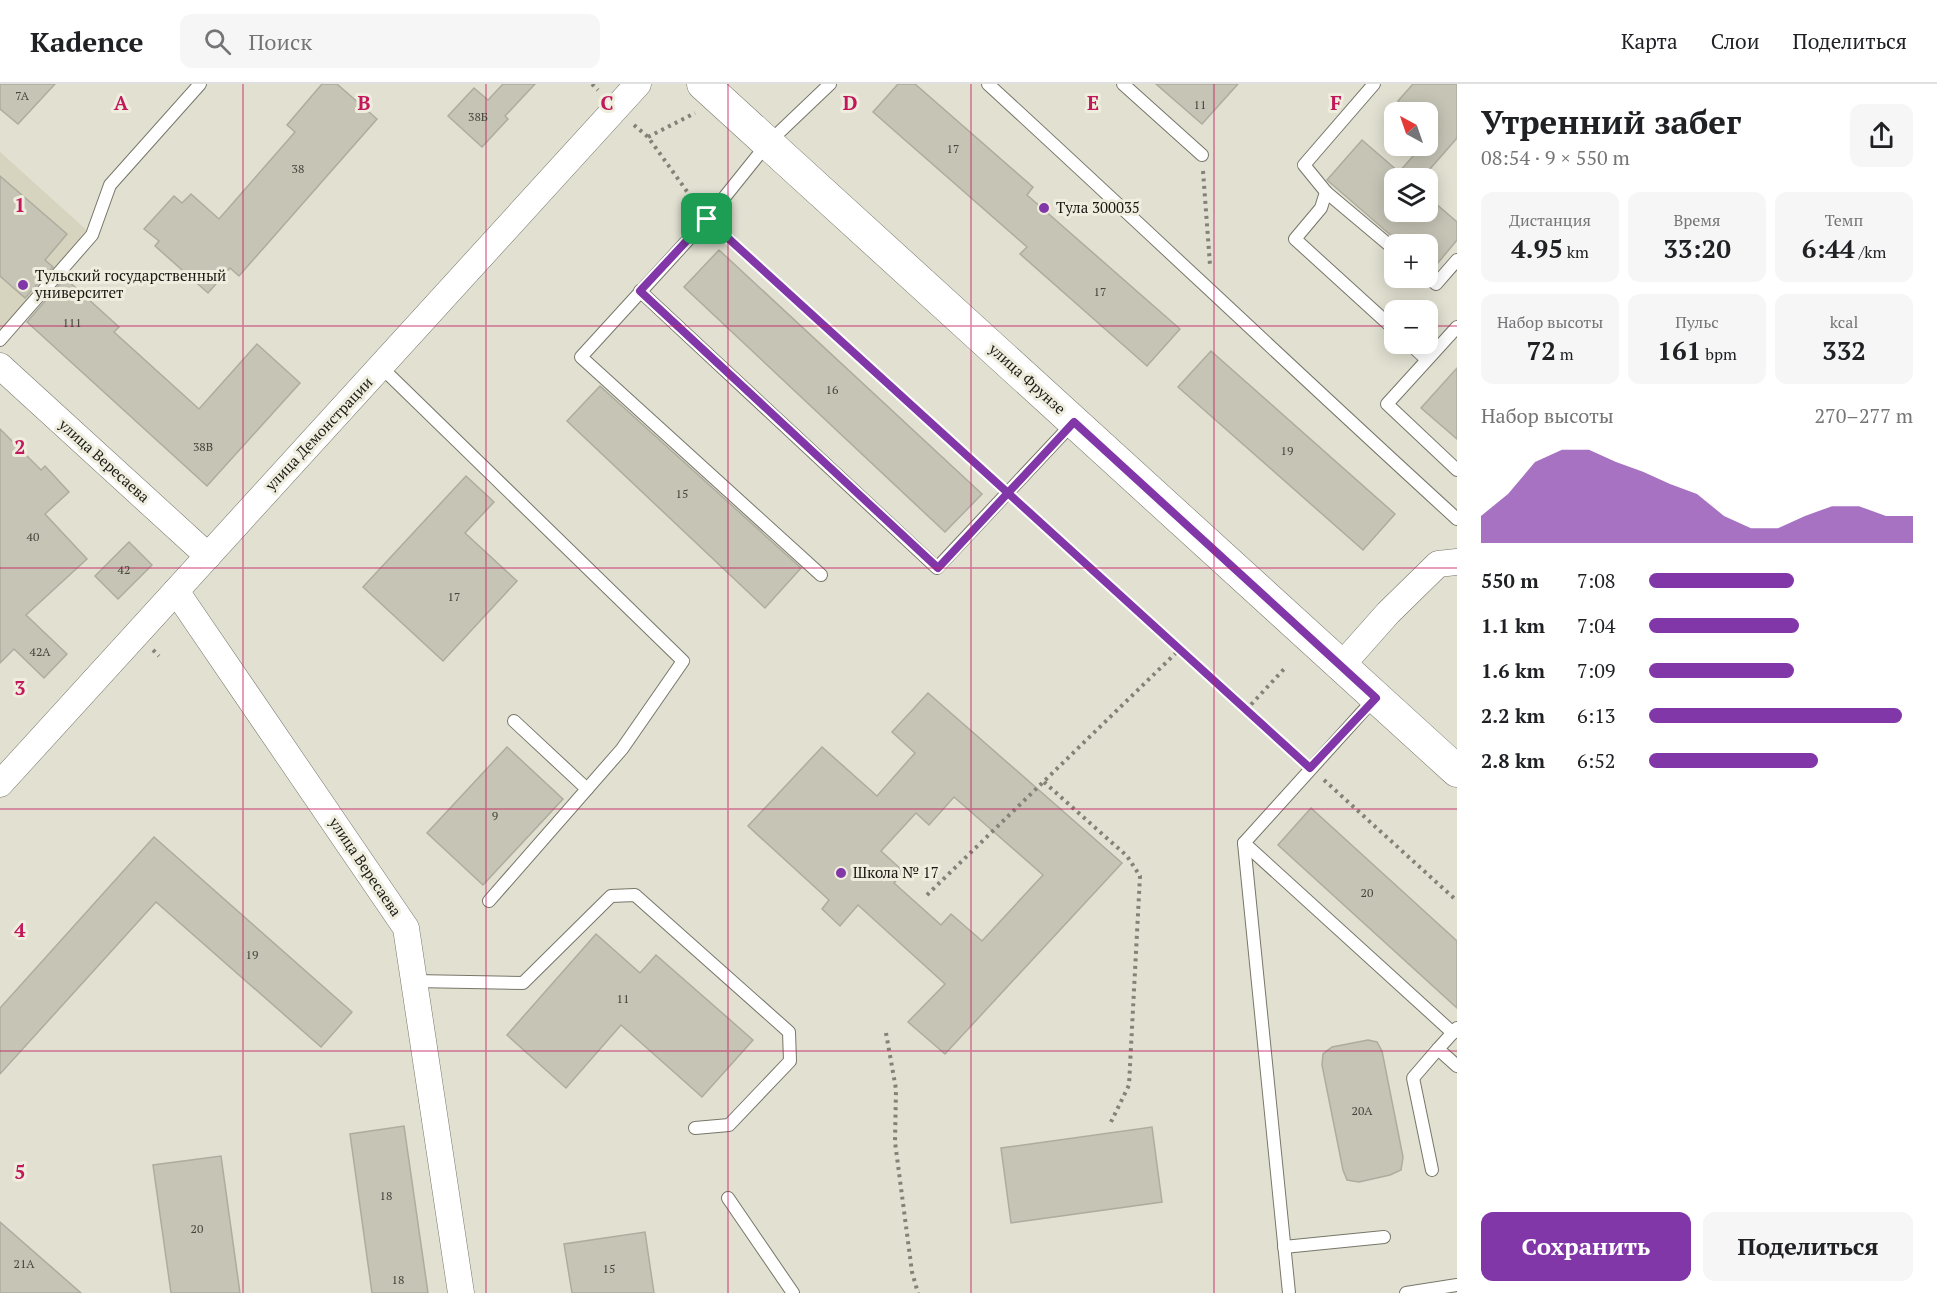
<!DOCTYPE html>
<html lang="ru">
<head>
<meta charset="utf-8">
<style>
	:root { --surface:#fff; --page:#f6f6f6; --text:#202124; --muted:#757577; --line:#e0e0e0; --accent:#8237a8 }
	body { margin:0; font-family:"PT Serif",serif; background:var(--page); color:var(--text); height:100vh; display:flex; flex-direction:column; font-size:22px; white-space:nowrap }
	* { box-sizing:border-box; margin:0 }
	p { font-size:20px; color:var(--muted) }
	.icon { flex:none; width:33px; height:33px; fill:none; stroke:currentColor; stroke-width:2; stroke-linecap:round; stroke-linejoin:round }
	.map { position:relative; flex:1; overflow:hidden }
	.drawer { display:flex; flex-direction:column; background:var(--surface); width:480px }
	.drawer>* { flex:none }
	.needle { width:39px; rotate:320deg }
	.controls { position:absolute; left:1384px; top:18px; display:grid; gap:12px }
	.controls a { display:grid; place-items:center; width:54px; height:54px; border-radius:12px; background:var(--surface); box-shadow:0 3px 15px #0003; font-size:30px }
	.pin { position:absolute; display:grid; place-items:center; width:51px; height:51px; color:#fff; margin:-26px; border-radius:12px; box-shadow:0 3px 9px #0006 }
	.round { display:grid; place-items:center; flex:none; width:63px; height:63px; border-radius:12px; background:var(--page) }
	.head { display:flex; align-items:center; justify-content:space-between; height:102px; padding:0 24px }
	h1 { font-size:33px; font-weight:600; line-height:45px }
	.figures { display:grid; grid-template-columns:repeat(3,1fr); gap:9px; height:102px; padding:6px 24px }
	.figures div { display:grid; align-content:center; border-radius:12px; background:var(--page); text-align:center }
	.figures b { font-size:26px; font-weight:600 }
	.figures small { font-size:16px; font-weight:400 }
	.figures p { font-size:16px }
	.chart { height:168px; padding:12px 24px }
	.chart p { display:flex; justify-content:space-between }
	.chart svg { width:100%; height:108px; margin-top:6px; fill:var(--accent); opacity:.7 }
	.button { display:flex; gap:12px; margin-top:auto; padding:12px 24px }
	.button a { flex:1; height:69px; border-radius:12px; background:var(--accent); color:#fff; font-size:24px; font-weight:600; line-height:69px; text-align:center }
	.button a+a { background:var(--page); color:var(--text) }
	ul { padding:0 24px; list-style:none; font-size:20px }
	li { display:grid; grid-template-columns:96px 72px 1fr; align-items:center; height:45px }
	li i { height:15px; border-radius:8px; background:var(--accent) }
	header { display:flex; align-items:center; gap:36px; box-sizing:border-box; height:84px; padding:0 30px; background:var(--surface); border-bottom:2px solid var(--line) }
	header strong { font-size:28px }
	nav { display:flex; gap:33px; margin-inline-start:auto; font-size:21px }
	.search { width:420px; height:54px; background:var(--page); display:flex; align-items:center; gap:15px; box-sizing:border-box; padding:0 21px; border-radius:12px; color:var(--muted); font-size:22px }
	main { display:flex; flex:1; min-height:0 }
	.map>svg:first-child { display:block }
	.built { fill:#d6d3be }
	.building { fill:#c5c4b5; stroke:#aeac9e; stroke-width:1.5; fill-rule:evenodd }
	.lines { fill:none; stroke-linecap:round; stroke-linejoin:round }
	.service-casing { stroke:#787669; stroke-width:14 }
	.minor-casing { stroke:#787669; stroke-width:27 }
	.tertiary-casing { stroke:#787669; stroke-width:33 }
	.path { stroke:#838278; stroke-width:4; stroke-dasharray:3 4.5; stroke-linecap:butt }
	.service { stroke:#fff; stroke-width:12 }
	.minor { stroke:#fff; stroke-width:26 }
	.tertiary { stroke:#fff; stroke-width:32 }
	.route-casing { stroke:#fff; stroke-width:12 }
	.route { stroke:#8237a8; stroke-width:8 }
	.grid { fill:none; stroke:#c2185b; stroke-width:1.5; stroke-opacity:0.55 }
	.poi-dot { fill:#8237a8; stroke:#efedde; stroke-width:2 }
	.labels { text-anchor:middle; stroke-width:6; stroke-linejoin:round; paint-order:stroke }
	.number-label { font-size:12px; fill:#45443c }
	.poi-label { font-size:15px; fill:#1a1914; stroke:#efedde; text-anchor:start }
	.street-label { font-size:15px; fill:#1a1914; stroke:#efedde }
	.grid-label { font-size:20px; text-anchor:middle; font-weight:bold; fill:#c2185b; stroke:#efedde; stroke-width:6; stroke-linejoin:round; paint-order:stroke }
</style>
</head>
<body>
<header>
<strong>Kadence</strong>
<div class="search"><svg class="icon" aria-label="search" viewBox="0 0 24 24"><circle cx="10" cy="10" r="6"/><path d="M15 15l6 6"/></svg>Поиск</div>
<nav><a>Карта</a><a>Слои</a><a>Поделиться</a></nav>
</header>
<main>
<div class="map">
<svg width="1457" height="1209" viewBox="0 0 1457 1209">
	<rect width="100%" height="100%" fill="#e1e0d1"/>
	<!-- built -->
	<path class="built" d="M0,68l92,83 -92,101z"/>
	<!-- building -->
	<g class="building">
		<path d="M0,0h55l-37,40 -18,-15z"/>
		<path d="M322,0h15l40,35 -138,157 -9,-8 -22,25 -53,-47 4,-5 -15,-12 30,-33 8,7 9,-9 28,25 76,-87 -8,-7z"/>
		<path d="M503,0h32l-30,32 3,3 -26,28 -34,-31 26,-28 14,12z"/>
		<path d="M898,0h17l118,103 -6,8 153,134 -33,37 -127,-112 7,-7 -154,-135z"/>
		<path d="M1156,0h82l-36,40z"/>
		<path d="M1413,0h44v54l-35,40h-27v34h33v-15l29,25v18l-25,30 -4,-1v-25h-27l-74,-64 35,-40 37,32 23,-26h6v-34h-17l-13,-11z"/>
		<path d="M0,92l67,58 -22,26 8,7 -28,31 -25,-22z"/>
		<path d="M719,166l263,244 -37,38 -261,-245z"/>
		<path d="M65,194l54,49 -5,5 85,77 58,-65 43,39 -93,103 -180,-164z"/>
		<path d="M1211,267l184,163 -32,36 -185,-163z"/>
		<path d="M1457,284v71l-36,-31z"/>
		<path d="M600,302l201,182 -36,40 -198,-187z"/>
		<path d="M0,345l41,41 4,-4 24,26 -24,22 42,45 -61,56 41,39 -23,24 -30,-29 -14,14z"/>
		<path d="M466,392l28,26 -29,31 52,48 -74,80 -80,-74z"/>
		<path d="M129,458l23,23 -34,34 -23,-23z"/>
		<path d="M928,609l194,170 -177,191 -37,-32 37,-38 -87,-79 -18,21 -18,-17 7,-9 -81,-74 74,-79 55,49 38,-43 -23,-21zM954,713l89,78 -61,66 -31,-27 -10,11 -47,-42 10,-11 -23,-21 35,-38 13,12z"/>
		<path d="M507,663l56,52 -80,86 -56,-52z"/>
		<path d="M1311,724l146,133v67l-179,-163z"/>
		<path d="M154,753l198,175 -31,35 -165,-145 -156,172v-66z"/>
		<path d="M596,850l44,39 16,-18 97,85 -51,57 -81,-72 -55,63 -59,-53z"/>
		<path d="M1368,956l9,2 5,9 21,106 -2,13 -11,5 -31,7 -12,-2 -4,-10 -21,-105 1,-11 9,-7z"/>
		<path d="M404,1042l24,167h-56l-22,-159z"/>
		<path d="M1152,1043l10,75 -151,21 -10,-75z"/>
		<path d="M221,1072l19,137h-69l-18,-128z"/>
		<path d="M0,1138l81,71h-81z"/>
		<path d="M645,1148l9,61h-82l-8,-49z"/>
	</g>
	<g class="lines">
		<!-- service casing -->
		<g class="service-casing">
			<g id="service">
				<path d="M988,0c157,144 311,291 469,435"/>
				<path d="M1123,0l79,71"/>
				<path d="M1374,0l-70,81 22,27 -5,16 -26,31 100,91"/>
				<path d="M1326,108l69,58"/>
				<path d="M1428,193l8,7 21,-24"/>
				<path d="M640,207l297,277 136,-145"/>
				<path d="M1457,243l-70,77 70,66"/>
				<path d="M0,256l92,-105 18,-50 90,-101"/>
				<path d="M1410,260l16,15"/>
				<path d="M381,283l302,294 -61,88 -133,152"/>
				<path d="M821,491l-240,-218 126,-138 61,-76 62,-59"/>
				<path d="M1375,614l-131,145 209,190"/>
				<path d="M514,637l73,68"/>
				<path d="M1244,759l45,450"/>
				<path d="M414,897l109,2 88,-87 24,-1 154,137 1,29 -61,64 -34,3"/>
				<path d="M1457,944l-19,21 19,17"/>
				<path d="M1432,1086l-19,-92 25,-29"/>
				<path d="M728,1114l65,95"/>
				<path d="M1284,1163l100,-10"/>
				<path d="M1406,1209l51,-8"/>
			</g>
		</g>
		<!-- minor casing -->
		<g class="minor-casing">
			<g id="minor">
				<path d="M0,282l208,190"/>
				<path d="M176,507l230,337 55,365"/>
				<path d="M1341,582l47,-53 50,-49 19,-2"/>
				<path d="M0,700l638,-700"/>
			</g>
		</g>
		<!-- tertiary casing -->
		<g class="tertiary-casing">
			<path id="tertiary" d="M703,0l754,687"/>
		</g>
		<!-- path -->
		<g class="path">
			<path d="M592,0l6,6"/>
			<path d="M634,41l14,12 48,67"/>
			<path d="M648,53l47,-24"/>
			<path d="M1203,87l7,94"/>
			<path d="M720,148l275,248"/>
			<path d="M1021,419l278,254"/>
			<path d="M153,566l6,6"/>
			<path d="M1246,626l38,-41"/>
			<path d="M1324,696l133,121"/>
			<path d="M1044,698l83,74 13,20 -11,209 -20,41"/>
			<path d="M927,811l253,-246"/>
			<path d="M886,949l10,56 -1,53 17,130 6,21"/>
		</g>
		<!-- service -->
		<use href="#service" class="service"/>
		<!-- minor -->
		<use href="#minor" class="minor"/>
		<!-- tertiary -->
		<use href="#tertiary" class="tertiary"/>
	</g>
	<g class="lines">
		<!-- route casing -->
		<g class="route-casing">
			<path id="route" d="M707,135l603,549 66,-70 -302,-276 -136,146 -298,-277 67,-72"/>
		</g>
		<!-- route -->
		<use href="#route" class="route"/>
	</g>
	<!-- grid -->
	<path class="grid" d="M243,0v1209M486,0v1209M728,0v1209M971,0v1209M1214,0v1209M0,242h1395M1428,242h29M0,484h1457M0,725h1457M0,967h1457"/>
	<!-- markers -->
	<g class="poi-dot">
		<circle cx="1044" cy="124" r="6"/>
		<circle cx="23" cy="201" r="6"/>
		<circle cx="841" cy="789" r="6"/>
	</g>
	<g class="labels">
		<!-- number labels -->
		<g class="number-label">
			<text x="22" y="16">7А</text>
			<text x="1200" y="25">11</text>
			<text x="478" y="37">38Б</text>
			<text x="953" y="69">17</text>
			<text x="298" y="89">38</text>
			<text x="1100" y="212">17</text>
			<text x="72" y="243">111</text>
			<text x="832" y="310">16</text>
			<text x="203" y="367">38В</text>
			<text x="1287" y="371">19</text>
			<text x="682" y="414">15</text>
			<text x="33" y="457">40</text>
			<text x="124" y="490">42</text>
			<text x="454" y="517">17</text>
			<text x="40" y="572">42А</text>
			<text x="495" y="736">9</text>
			<text x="1367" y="813">20</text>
			<text x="252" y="875">19</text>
			<text x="623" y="919">11</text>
			<text x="1362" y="1031">20А</text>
			<text x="386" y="1116">18</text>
			<text x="197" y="1149">20</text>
			<text x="24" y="1184">21А</text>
			<text x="609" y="1189">15</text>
			<text x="398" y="1200">18</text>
		</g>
		<!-- poi labels -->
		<g class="poi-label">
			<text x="1056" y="129">Тула 300035</text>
			<text x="35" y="197">Тульский государственный<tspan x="35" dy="17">университет</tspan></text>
			<text x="853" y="794">Школа № 17</text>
		</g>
		<!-- street labels -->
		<g class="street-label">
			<text transform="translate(1027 295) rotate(42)" y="5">улица Фрунзе</text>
			<text transform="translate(319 350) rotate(-47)" y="5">улица Демонстрации</text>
			<text transform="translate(104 377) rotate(42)" y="5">улица Вересаева</text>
			<text transform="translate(365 783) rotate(56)" y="5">улица Вересаева</text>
		</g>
	</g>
	<g class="grid-label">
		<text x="121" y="26">A</text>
		<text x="364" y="26">B</text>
		<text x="607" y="26">C</text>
		<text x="850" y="26">D</text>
		<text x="1093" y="26">E</text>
		<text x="1336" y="26">F</text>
		<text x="20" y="128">1</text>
		<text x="20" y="370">2</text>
		<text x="20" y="611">3</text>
		<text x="20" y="853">4</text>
		<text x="20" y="1095">5</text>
	</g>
</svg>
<div class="controls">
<a><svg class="needle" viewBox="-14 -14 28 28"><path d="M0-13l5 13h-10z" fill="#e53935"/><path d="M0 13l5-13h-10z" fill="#757577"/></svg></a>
<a><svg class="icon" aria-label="layers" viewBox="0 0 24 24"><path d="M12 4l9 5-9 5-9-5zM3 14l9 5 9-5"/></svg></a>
<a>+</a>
<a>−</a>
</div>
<div class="pin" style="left:707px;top:135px;background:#1e9e55"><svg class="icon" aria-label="arrive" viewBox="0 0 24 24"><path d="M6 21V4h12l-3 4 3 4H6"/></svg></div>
</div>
<section class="drawer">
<div class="head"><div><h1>Утренний забег</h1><p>08:54 · 9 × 550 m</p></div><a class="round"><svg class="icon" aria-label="share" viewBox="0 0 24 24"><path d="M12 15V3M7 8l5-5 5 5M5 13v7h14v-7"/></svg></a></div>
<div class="figures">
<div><p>Дистанция</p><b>4.95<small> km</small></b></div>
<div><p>Время</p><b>33:20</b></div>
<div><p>Темп</p><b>6:44<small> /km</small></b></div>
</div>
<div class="figures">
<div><p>Набор высоты</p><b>72<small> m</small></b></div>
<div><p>Пульс</p><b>161<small> bpm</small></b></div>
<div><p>kcal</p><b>332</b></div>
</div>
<div class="chart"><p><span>Набор высоты</span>270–277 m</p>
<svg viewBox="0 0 160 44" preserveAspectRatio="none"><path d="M0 44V33L10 24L20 11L30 6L40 6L50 11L60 15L70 20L80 24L90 33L100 38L110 38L120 33L130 29L140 29L150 33L160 33V44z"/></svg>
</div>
<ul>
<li><b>550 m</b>7:08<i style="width:55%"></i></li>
<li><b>1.1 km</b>7:04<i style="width:57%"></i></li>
<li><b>1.6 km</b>7:09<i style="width:55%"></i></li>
<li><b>2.2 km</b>6:13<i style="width:96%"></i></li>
<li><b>2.8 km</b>6:52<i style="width:64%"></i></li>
</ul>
<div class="button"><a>Сохранить</a><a>Поделиться</a></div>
</section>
</main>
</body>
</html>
